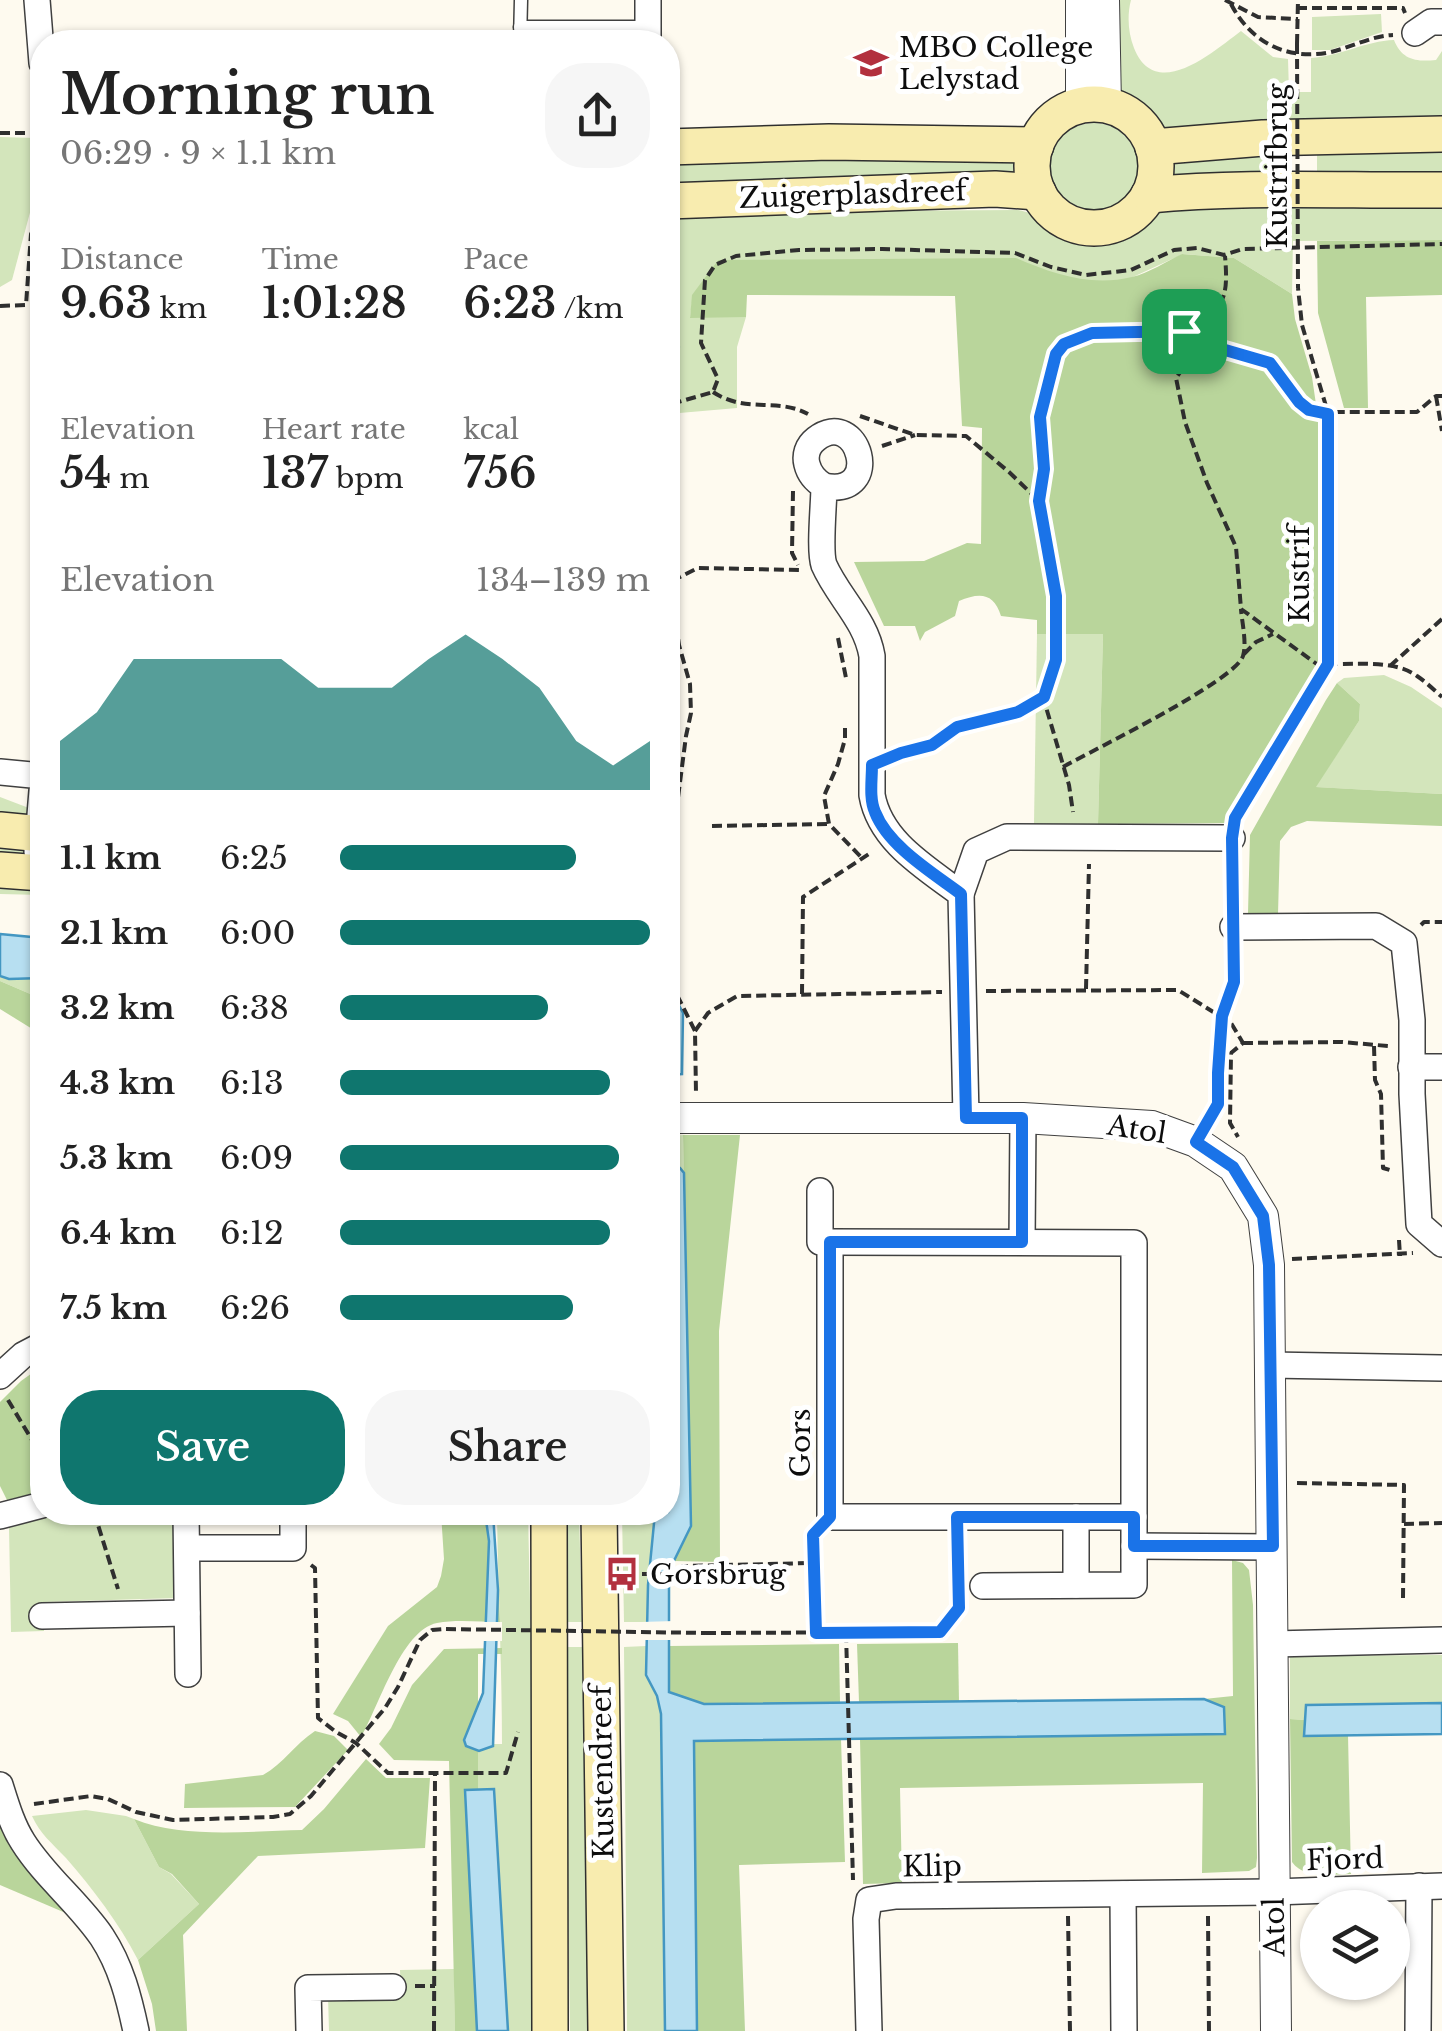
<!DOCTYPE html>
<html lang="en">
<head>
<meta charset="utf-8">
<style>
	:root { --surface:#fff; --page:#f6f6f6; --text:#222; --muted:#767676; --accent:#0f766e }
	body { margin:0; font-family:"Libre Baskerville",serif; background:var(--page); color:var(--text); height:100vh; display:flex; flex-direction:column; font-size:38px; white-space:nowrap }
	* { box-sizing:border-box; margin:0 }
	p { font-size:32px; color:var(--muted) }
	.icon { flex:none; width:55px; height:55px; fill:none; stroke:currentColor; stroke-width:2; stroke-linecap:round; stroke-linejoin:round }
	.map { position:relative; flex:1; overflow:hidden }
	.side { position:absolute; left:30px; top:30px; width:650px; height:1495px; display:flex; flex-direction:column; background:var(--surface); border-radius:40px; box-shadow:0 2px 8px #0004 }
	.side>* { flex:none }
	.tools { position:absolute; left:1300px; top:1890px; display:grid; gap:20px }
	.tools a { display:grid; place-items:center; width:110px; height:110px; border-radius:50%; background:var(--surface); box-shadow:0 2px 8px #0004; font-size:50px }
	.pin { position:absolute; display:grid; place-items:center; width:85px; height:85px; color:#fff; margin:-42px; border-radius:20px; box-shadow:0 5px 15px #0006 }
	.round { display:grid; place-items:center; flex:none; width:105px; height:105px; border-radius:40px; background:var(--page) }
	.headline { display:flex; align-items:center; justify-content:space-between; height:170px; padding:0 30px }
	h1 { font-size:55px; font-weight:600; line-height:75px }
	.metrics { display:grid; grid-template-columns:repeat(3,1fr); gap:15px; height:170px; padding:10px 30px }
	.metrics div { display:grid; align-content:center }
	.metrics b { font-size:42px; font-weight:600 }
	.metrics small { font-size:28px; font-weight:400 }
	.metrics p { font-size:28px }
	.chart { height:280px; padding:20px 30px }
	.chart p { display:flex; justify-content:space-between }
	.chart svg { width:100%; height:180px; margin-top:10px; fill:var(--accent); opacity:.7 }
	.primary-button { display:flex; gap:20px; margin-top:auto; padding:20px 30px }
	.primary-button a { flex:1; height:115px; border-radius:40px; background:var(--accent); color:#fff; font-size:40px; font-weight:600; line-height:115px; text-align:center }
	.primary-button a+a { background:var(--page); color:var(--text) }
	ul { padding:0 30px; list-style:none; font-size:32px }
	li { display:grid; grid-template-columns:160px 120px 1fr; align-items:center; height:75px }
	li i { height:25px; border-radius:12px; background:var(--accent) }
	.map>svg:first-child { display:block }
	.green { fill:#d3e5bb }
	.forest { fill:#b9d59b }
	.water { fill:#b7dff1; stroke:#4497c2; stroke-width:2.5 }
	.pier { fill:#fefaef }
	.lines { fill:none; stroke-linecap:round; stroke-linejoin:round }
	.service-casing { stroke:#404040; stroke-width:15 }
	.minor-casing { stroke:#404040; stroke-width:28 }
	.tertiary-casing { stroke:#404040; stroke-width:32 }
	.secondary-casing { stroke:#2f2f2f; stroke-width:38 }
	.path { stroke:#2f2f2f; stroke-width:4; stroke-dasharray:10 5; stroke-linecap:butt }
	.service { stroke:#fff; stroke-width:12 }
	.minor { stroke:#fff; stroke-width:25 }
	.tertiary { stroke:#fff; stroke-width:30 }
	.secondary { stroke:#f8ecaf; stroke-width:35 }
	.path-bridge { stroke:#2f2f2f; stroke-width:4; stroke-dasharray:10 5; stroke-linecap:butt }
	.route-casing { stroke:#fff; stroke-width:20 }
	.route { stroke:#1a73e8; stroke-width:12 }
	.labels { text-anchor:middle; stroke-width:10; stroke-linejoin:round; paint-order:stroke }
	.poi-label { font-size:28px; fill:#0d0d0d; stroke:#fff; text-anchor:start }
	.street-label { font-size:28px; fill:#0d0d0d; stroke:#fff }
</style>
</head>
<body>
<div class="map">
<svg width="1442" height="2031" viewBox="0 0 1442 2031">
	<rect width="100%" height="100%" fill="#fefaef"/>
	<!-- green -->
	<g class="green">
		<path d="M1113,0h18c-4,15 -3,33 3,48 22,55 80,3 107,-17l32,26 15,2 1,33h22v-34c29,-2 55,-17 83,-18 8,20 22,22 42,20l6,-9v71l-280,11 -19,-21 -19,-14 -10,-21z"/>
		<path d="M1381,14l1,18 -52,18h-18v-33z"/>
		<circle cx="1094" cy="167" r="44"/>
		<path d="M0,137l36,1 -4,67 -20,75 -12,7z"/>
		<path d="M1442,152v20l-125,1v-20z"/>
		<path d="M1292,154v19l-120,8 -5,-6 1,-17z"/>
		<path d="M668,157l352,3 -1,19 -351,7z"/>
		<path d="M1378,197l12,11 52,-1v33l-149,1 -1,53 -58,-36 -51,-4 -50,23 -31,24 -384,-41 -25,35 -3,22h56l-9,30v61l-69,6v-39l5,-6 6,-35 -11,-29v-89l12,-4 338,-2c21,4 25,11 43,20 35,18 68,3 93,-24z"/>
		<path d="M1037,634h66l-5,190h-64z"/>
		<path d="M1384,675l27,12 31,21v86l-127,-7 44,-66 1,-17 -23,-21 7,-5z"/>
		<path d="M0,797l42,16v82l-42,-1z"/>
		<path d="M0,976l9,3 33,-1v21l-42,-18z"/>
		<path d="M683,1135l1,38 -4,-5 -12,-1v-31z"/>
		<path d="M60,1513h117v85l-133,4v29l-33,1 -2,-104z"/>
		<path d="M497,1513h31l3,134 2,384h-25l-14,-241h-16l-1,-46h25c0,-77 -4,-154 -5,-231z"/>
		<path d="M563,1513h16l3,109h-19z"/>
		<path d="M622,1513h33l-9,109h-22z"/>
		<path d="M646,1646v29l11,21 4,18 4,317h-38l-3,-384z"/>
		<path d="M564,1647h21l6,384h-21z"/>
		<path d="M1442,1655v48l-136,2 -1,15 -15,-1v-63z"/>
		<path d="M86,1810l40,6 8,3 25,48 12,7 28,30 -61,56c-19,-37 -45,-71 -72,-102 -14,-15 -26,-24 -34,-42z"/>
		<path d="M454,1969l1,62h-126l-1,-35h73l-1,-26z"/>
	</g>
	<!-- forest -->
	<g class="forest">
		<path d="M1442,240v55l-76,2 2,111h-24l-26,-95 -1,-72z"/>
		<path d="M1182,254l52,4 58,36 3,25 17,58 6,41 1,246 -93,159 -128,1 5,-190h-66v-14l-36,-4c-7,-23 -21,-24 -42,-15l-4,15 -30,16 -5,9 -5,-15h-31l-30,-64 70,-1 43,-18 14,1 1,-116 -20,-2 -7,-130 -208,-1 -1,22 -56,1 2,-23 26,-35 298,-2c37,16 75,29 116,19 17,-4 35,-16 50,-23z"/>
		<path d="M1337,683l23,21 -1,17 -43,66 126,7v32l-135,-5 -16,6 -11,14 -2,73 -30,-1 2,-78 76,-135z"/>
		<path d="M0,981l42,18v36l-42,-26z"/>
		<path d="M683,1135h57l-21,196 1,231 -46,-1 17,-35z"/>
		<path d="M42,1366v125l-35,9 -7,-14v-84l21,-21z"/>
		<path d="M441,1513h44l13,77 2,32c-20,0 -43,-3 -63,1 -36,7 -59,86 -76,114l-13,-16 -15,-7 55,-88 49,-39 4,-11 3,-17z"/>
		<path d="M1232,1560l11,3 6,7 4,35 4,253 -1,9 -7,4 -47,2 1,-90 -303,5 2,95 -39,1 -3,-145 364,-5v-27l-20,-8 29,-3z"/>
		<path d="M958,1643l1,59h-100l-2,-58z"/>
		<path d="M839,1644l1,58 -136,2 -35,-12v-46z"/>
		<path d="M502,1648v6h-24v136h-13l12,241h-22l-6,-270 -55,-1 -15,-16 12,-16 21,-43 32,-36z"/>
		<path d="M1290,1719l15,1v15h43l3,139c-20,0 -46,6 -59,-12z"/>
		<path d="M315,1731l19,5 14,14 -53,57 -111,1 1,-24 78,-9c20,-11 32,-31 52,-44z"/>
		<path d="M841,1739l4,123 -106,3 6,166h-48l-3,-290z"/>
		<path d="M366,1759l20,19h44l-5,70 -167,8 -75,79 4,96h-31l-4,-27 -14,-44 61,-56 -27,-30 -13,-7 -25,-48c49,20 115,12 168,11l22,-21z"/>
		<path d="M5,1826l70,91 -75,-32v-58z"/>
	</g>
	<!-- water -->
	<g class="water">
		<path d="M668,305c9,24 19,48 0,70z"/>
		<path d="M0,934l42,4v40l-33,1 -9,-3z"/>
		<path d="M668,984l15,29 -1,61 -14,1z"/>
		<path d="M668,1167l12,1 4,5 7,353 -22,45v121l35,12 500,-5 20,8 1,27 -531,7 3,290h-32l-4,-317 -4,-18 -11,-21 2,-90 7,-72 13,-1z"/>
		<path d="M485,1513h8l5,77 -5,156 -14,5 -13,-5 -2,-6 19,-47 6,-152z"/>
		<path d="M1442,1703v31l-138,2 2,-31z"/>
		<path d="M494,1789l14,242h-31l-12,-241z"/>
	</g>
	<!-- pier -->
	<g class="pier">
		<path d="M674,1621v19h-33v-18z"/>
		<path d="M481,1622h21v19h-22z"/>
	</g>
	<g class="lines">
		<!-- service casing -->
		<g class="service-casing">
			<g id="service">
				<path d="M520,27h128"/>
				<path d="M520,42l1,-42"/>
			</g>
		</g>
		<!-- minor casing -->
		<g class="minor-casing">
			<g id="minor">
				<path d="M37,0l5,63"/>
				<path d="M648,0v42"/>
				<path d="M1415,33l16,-11h11"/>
				<path d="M824,486c61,12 34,-80 -8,-47 -18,14 -9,37 8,47 0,17 -5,65 0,79 14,32 42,55 48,91v139c8,46 53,72 89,99l5,223"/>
				<path d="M0,772l42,4"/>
				<path d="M37,851l5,-60"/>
				<path d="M961,894l15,-43 31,-14 225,1"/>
				<path d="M1233,927l143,-1 28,17 8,77v74l7,130 23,20"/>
				<path d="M1411,1067h31"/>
				<path d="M820,1191v51h10v275h304"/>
				<path d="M830,1242l304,1v342l-151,1"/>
				<path d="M1022,1242l1,-124"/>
				<path d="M1270,1365l172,3"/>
				<path d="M0,1376l23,-21 19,-10"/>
				<path d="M186,1512l2,162"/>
				<path d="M0,1516l42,-11"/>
				<path d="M1134,1546l139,1"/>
				<path d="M187,1548h106v-36"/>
				<path d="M1076,1585v-68"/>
				<path d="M42,1616l145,-3"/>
				<path d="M1273,1644l169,-4"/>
				<path d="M0,1785c6,19 12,40 23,57 22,35 56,61 79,95 19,29 27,61 34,94"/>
				<path d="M1123,1894l1,137"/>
				<path d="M309,2031l-1,-43 85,-1"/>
				<path d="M869,2031l-3,-112 3,-19 27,-4 378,-4 168,-6"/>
				<path d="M1418,2031l1,-145"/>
			</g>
		</g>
		<!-- tertiary casing -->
		<g class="tertiary-casing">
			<g id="tertiary">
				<path d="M1081,0v105"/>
				<path d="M1104,0l2,105"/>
				<path d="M668,1118h355l129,8 44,16 37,25 30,49 6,49 7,766"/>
			</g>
		</g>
		<!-- secondary casing -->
		<g class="secondary-casing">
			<g id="secondary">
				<circle cx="1094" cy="166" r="62"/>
				<path d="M668,147l161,-5 207,3"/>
				<path d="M1153,147l110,-9 179,-4"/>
				<path d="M1149,195c97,-9 195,-4 293,-5"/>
				<path d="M668,201l327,-12 43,3"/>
				<path d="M0,830l42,4"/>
				<path d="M0,870l42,3"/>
				<path d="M549,1512l1,519"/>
				<path d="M599,1512l7,519"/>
			</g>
		</g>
		<!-- path -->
		<g class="path">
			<path d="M1225,0l33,17 40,2"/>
			<path d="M1231,4c20,39 57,57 100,48 21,-5 40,-16 62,-17"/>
			<path d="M1297,8h106l2,5"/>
			<path d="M1297,44l1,-44"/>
			<path d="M0,133h42"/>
			<path d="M0,306l26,-1 5,-71 11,-18"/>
			<path d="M1184,331c39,-22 45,-29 41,-75"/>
			<path d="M1201,343l-25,35 9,44 22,61 29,64 5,62 84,61"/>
			<path d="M713,392c33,22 64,5 95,22"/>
			<path d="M1436,396l6,35"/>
			<path d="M860,416l55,19 51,1 43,36 30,29 17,94v65l-13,37 26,88 4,27"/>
			<path d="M668,420l7,-17 38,-11 5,-13 -17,-36 4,-63 10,-15 21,-9 63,-6 83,-1 133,4 36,14 35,8 45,-5 43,-20 23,-2 27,7 19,-6 199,-5"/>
			<path d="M882,446l33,-11"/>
			<path d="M793,491l-1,62 6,12"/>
			<path d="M1039,501l5,-32 -4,-52 16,-63 8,-10 28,-11 92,-2 17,12 69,20 29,39 10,9 6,1h102l19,-16h6"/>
			<path d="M668,505l2,76 9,64 11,39 1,29 -5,23 -17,131 1,90 3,30 22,44 1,62"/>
			<path d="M672,581l26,-13 101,2"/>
			<path d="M838,638l8,40"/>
			<path d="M1244,654l12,-12 17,-8"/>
			<path d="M1328,664c27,1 66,-5 89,12 9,6 17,14 25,21"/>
			<path d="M1390,666l52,-47"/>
			<path d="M845,728v11l-7,25 -14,32 5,28 34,35"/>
			<path d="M896,755l35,-10 26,-18 60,-14 26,-16"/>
			<path d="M1063,767c30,-17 172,-86 180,-111 4,-13 -1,-33 -2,-47"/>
			<path d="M1236,816l92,-152v-251l-26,-88 -4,-37"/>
			<path d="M712,826l116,-2"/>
			<path d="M1232,860v41"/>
			<path d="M1421,925l3,-3h18"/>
			<path d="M1086,989l3,-125"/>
			<path d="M986,991l192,-1 53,33 12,20 -12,10 -1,70 8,14"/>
			<path d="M802,994l1,-97 69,-45"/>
			<path d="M695,1031l13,-18 29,-17 205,-4"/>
			<path d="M1243,1043l99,-1 46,4"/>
			<path d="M1374,1046l1,34 6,14 2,74 10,3"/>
			<path d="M1209,1121l9,-17 -1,-31 5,-56 12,-35 -1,-32"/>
			<path d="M1399,1240l1,16"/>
			<path d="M1292,1259l121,-6"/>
			<path d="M8,1400l24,40 10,27"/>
			<path d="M1297,1483l107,2 -1,114"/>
			<path d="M94,1512l24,77"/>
			<path d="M1404,1524l38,-1"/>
			<path d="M813,1536l3,95"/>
			<path d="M957,1542l1,40"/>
			<path d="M311,1565l4,3 3,150 18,14 20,11 32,30h118l12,-41"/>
			<path d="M627,1574h57l-1,-8 130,-3"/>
			<path d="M706,1633l235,-1 18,-24 -1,-16"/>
			<path d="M846,1633l7,247"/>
			<path d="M34,1804l57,-8 17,3 28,13 37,8 100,-3 17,-3 21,-18 74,-88 13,-21 22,-47 12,-10 14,-1"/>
			<path d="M1068,1916l2,115"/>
			<path d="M1208,1916l1,115"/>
			<path d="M415,1986h20"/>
			<path d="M434,2031l1,-257"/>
		</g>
		<!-- service -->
		<use href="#service" class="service"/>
		<!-- minor -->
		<use href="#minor" class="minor"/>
		<!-- tertiary -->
		<use href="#tertiary" class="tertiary"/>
		<!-- secondary -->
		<use href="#secondary" class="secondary"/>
		<!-- path-bridge -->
		<g class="path-bridge">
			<path d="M1297,44l1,244"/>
			<path d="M446,1629l260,4"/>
		</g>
	</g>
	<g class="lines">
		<!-- route casing -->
		<g class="route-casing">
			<path id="route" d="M1184,331l17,12 69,20 29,39 10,8 19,4v250l-93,154 -3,20 2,144 -12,34 -4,57v31l-22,38 37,25 30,49 6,49 4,281h-139v-29h-177l2,91 -19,24 -124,1 -3,-98 17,-18v-275h192v-124h-56l-5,-224c-28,-21 -73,-48 -86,-82 -6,-14 -3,-32 -3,-47l29,-12 31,-8 25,-18 61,-15 26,-15 12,-37v-64l-17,-95 5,-32 -4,-52 16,-63 8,-10 28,-11z"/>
		</g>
		<!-- route -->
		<use href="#route" class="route"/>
	</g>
	<!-- icons -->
	<defs>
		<g id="university-bare" transform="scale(2.7)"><path d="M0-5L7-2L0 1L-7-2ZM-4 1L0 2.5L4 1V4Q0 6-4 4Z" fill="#b2303e" stroke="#fff" stroke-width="2.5" paint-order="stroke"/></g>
		<g id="bus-bare" transform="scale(2.7)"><path d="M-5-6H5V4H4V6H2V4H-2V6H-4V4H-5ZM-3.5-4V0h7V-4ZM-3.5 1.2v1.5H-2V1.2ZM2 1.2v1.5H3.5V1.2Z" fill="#b2303e" stroke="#fff" stroke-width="2.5" paint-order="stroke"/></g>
	</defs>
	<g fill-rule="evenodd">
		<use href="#university-bare" x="871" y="63"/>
		<use href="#bus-bare" x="622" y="1574"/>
	</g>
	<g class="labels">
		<!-- poi labels -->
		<g class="poi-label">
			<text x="899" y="57">MBO College<tspan x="899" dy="32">Lelystad</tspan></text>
			<text x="650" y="1584">Gorsbrug</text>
		</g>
		<!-- street labels -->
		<g class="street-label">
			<text transform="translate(1277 166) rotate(-90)" y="10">Kustrifbrug</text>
			<text transform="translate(853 194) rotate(-2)" y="10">Zuigerplasdreef</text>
			<text transform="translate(1299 574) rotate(-90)" y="10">Kustrif</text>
			<text transform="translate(1137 1129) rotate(9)" y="10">Atol</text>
			<text transform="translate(800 1443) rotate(-90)" y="10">Gors</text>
			<text transform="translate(602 1772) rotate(-91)" y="10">Kustendreef</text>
			<text transform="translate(1345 1859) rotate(-2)" y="10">Fjord</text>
			<text transform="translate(932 1866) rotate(-1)" y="10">Klip</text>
			<text transform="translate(1274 1927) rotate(-91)" y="10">Atol</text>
		</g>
	</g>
</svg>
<div class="tools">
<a><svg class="icon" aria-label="layers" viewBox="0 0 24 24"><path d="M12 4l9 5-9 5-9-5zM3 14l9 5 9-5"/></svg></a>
</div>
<div class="pin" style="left:1184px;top:331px;background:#1e9e55"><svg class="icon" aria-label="arrive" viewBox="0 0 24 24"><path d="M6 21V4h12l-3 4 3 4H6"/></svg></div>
<section class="side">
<div class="headline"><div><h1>Morning run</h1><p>06:29 · 9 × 1.1 km</p></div><a class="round"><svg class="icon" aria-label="share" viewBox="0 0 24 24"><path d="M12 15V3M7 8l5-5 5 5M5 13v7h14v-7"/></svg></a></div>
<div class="metrics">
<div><p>Distance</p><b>9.63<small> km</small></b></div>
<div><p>Time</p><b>1:01:28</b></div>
<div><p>Pace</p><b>6:23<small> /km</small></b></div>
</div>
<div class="metrics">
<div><p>Elevation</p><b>54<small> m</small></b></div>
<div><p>Heart rate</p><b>137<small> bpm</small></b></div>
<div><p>kcal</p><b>756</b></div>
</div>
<div class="chart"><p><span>Elevation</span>134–139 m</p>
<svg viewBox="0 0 160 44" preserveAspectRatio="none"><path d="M0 44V32L10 25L20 12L30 12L40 12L50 12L60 12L70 19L80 19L90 19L100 12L110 6L120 12L130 19L140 32L150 38L160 32V44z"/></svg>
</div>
<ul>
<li><b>1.1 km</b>6:25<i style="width:76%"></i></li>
<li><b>2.1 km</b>6:00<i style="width:100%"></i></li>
<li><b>3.2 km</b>6:38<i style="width:67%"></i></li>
<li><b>4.3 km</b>6:13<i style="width:87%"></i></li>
<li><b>5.3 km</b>6:09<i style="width:90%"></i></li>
<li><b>6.4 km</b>6:12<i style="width:87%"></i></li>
<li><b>7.5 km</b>6:26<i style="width:75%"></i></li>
</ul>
<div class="primary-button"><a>Save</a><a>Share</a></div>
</section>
</div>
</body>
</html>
